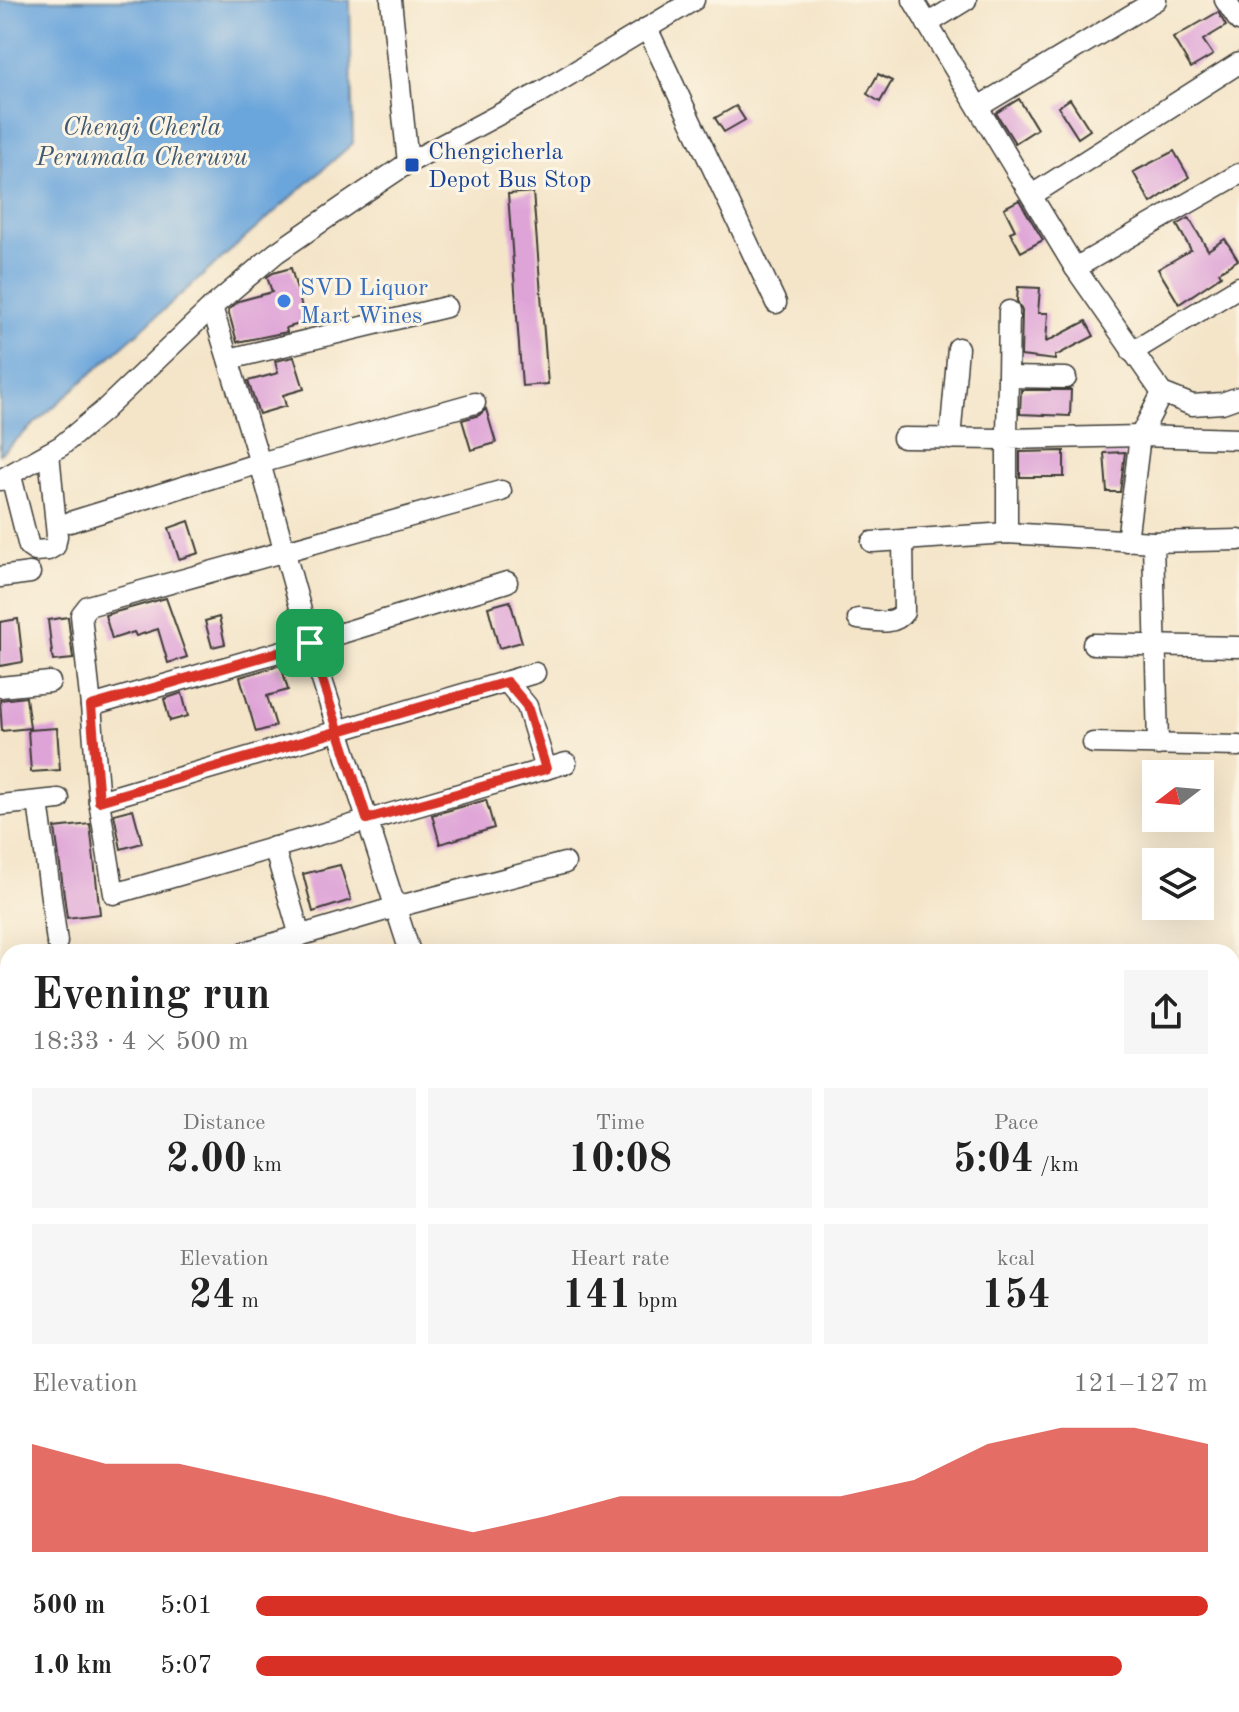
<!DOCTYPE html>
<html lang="en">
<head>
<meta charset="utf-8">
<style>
	:root { --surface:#fff; --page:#f6f6f6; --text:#222; --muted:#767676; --accent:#d93025 }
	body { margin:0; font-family:"Old Standard TT",serif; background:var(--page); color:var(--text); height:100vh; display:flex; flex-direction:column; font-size:30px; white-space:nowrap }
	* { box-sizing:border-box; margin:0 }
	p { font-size:26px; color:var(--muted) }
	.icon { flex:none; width:44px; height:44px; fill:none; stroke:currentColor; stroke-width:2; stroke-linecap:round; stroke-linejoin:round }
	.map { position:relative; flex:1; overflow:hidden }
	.drawer { position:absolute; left:0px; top:944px; width:1240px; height:768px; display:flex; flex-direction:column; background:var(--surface); border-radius:24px 24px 0 0; box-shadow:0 8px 32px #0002 }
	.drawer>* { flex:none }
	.needle { width:52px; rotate:254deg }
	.buttons { position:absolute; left:1142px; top:760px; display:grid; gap:16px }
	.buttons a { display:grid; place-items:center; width:72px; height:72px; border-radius:0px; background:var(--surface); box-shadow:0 8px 32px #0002; font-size:40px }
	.pin { position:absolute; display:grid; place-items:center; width:68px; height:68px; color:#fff; margin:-34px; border-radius:16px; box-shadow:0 4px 12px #0006 }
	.round { display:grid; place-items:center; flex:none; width:84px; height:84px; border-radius:0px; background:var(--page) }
	.head { display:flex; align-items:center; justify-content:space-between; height:136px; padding:0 32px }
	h1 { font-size:44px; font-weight:700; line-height:60px }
	.metrics { display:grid; grid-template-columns:repeat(3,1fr); gap:12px; height:136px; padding:8px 32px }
	.metrics div { display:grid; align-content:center; border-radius:0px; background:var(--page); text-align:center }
	.metrics b { font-size:40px; font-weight:700 }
	.metrics small { font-size:22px; font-weight:400 }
	.metrics p { font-size:22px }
	.chart { height:224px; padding:16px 32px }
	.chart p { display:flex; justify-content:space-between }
	.chart svg { width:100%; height:144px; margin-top:8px; fill:var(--accent); opacity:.7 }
	ul { padding:0 32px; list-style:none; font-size:26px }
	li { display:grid; grid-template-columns:128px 96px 1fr; align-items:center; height:60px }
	li i { height:20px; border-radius:10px; background:var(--accent) }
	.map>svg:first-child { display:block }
	.water { fill:#6aa5db; stroke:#43607c; stroke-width:2 }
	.building { fill:#dea3d7 }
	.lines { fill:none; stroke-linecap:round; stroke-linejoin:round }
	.minor-casing { stroke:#3c3a36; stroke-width:23 }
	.minor { stroke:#fff; stroke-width:20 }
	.route-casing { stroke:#fff; stroke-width:16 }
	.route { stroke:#d93025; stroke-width:10 }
	.transit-dot { fill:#1a4fb4; stroke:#fcf5e5; stroke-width:3 }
	.shop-dot { fill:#3f7fe0; stroke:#fcf5e5; stroke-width:3 }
	.labels { text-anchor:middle; stroke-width:6; stroke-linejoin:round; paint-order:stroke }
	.transit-label { font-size:24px; fill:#164399; stroke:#fcf5e5; text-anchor:start }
	.shop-label { font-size:24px; fill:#366cbe; stroke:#fcf5e5; text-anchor:start }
	.water-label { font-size:26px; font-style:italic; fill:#3f5a72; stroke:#fcf5e5 }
</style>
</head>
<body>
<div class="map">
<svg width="1239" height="1712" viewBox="0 0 1239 1712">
	<rect width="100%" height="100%" fill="#fcf5e5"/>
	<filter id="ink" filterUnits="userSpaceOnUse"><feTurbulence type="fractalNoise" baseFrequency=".0125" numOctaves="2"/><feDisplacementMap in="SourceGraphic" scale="16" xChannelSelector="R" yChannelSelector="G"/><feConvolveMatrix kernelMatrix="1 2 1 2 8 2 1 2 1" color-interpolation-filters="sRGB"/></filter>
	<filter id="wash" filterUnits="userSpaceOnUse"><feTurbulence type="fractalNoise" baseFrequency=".006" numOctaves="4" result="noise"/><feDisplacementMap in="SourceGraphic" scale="32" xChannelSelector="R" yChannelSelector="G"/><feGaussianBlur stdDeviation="1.8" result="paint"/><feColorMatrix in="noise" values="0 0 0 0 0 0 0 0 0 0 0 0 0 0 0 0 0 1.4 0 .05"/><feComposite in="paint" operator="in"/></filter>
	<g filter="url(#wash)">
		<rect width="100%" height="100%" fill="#f4e5c9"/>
		<!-- water -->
		<path class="water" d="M0,0h350l3,143 -353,311z"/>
		<g id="blocks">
			<!-- building -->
			<g class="building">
				<path d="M1218,12l8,14 -23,14 10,15 -22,13 -18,-30z"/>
				<path d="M878,74l14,7 -12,21 -13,-8z"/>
				<path d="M1019,99l18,30 -22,14 -19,-30z"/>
				<path d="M1070,99l20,31 -12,8 -20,-31z"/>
				<path d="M736,106l9,14 -21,12 -9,-14z"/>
				<path d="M1174,151l15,26 -38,26 -18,-31z"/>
				<path d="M533,192l15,192 -26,2 -14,-192z"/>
				<path d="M1019,200l24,40 -22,12 -11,-20 5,-2 -11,-22z"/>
				<path d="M1189,218l19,32 17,-11 13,21 -19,12 2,4 -42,28 -21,-35 33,-19 -14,-25z"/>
				<path d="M291,268l15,54 -20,6 1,4 -50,10 -9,-32 11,-9 33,-9 -5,-15 6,-4z"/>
				<path d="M1018,287l22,1 -2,25h10l-2,29 40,-21 8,15 -39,20v4l-34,-4 1,-45 -5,-10z"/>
				<path d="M294,357l10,32 -21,6 3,11 -27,8 -11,-33 30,-8 -3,-12z"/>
				<path d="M1021,390h50l-1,26 -50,-2z"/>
				<path d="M486,409l10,34 -25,7 -9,-30 17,-5z"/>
				<path d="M1064,451v26h-44v-25z"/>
				<path d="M1125,452l-5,40h-13l-3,-39z"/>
				<path d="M189,521l10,32 -20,6 -10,-31z"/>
				<path d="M166,598l21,59 -19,6 -10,-34 -22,7 -2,-4 -22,7 -7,-24z"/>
				<path d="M510,601l12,41 -23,6 -11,-41z"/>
				<path d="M68,617l5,42 -20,2 -5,-41z"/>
				<path d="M219,617l6,27 -13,3 -7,-26z"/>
				<path d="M18,619l5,43 -23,4v-44z"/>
				<path d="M281,665l7,25 -21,6 9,30 -20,6 -16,-55z"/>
				<path d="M182,693l6,23 -18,5 -6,-22z"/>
				<path d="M26,697l4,31 -28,3 -2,-31z"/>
				<path d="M57,728l3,42 -29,2 -3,-42z"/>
				<path d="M486,800l8,28 -54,16 -8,-29z"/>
				<path d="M133,809l9,34 -21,6 -7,-35z"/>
				<path d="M90,824l10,90 -33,4 -12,-90z"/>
				<path d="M340,865l11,35 -38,12 -10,-38z"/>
			</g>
		</g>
	</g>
	<g filter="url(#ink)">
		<use href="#blocks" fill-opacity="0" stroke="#3c3a36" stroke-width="2"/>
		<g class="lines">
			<!-- minor casing -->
			<g class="minor-casing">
				<g id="minor">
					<path d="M391,0l17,163"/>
					<path d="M913,0l162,268 87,125 30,12 30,-2 17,-6"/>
					<path d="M1225,0l14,21"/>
					<path d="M927,24l39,-24"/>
					<path d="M647,28l129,275"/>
					<path d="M978,107l178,-107"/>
					<path d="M1032,195l207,-132"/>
					<path d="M1075,268l164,-94"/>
					<path d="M212,307l48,156 50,180 100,309"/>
					<path d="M1132,352l107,-65"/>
					<path d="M229,359l217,-52"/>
					<path d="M1008,377l58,1"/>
					<path d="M903,438l104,1 2,-128"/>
					<path d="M950,439l8,-91"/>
					<path d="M11,476l18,71 6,4 13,-1 7,-4 2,-10 -8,-83"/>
					<path d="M0,480l61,-34 42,-35 109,-104 64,-54 71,-49 61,-41 133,-71 153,-92"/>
					<path d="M70,522l190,-59 215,-60"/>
					<path d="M1007,533v-94l133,-3 99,3"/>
					<path d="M1127,541l13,-105 22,-43"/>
					<path d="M872,542l31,-2"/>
					<path d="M1153,542l5,203"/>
					<path d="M0,577l30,-4"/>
					<path d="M507,582l-197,61 -219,63 8,95 15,93 452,-131"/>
					<path d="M858,619c15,1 36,8 46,-7l-1,-72 104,-7 146,9 86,-2"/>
					<path d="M1093,644l146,3"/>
					<path d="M507,682l20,24 19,63"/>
					<path d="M0,687l50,-5"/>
					<path d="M91,706l-10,-91 7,-9 413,-115"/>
					<path d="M1093,743l146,3"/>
					<path d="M99,801l436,-128"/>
					<path d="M38,802l19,140"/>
					<path d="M0,805l59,-6"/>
					<path d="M274,847l26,89"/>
					<path d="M245,952l151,-45 169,-44"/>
					<path d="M1232,1018l7,1"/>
					<path d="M1232,1117l7,1"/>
					<path d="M1232,1233h7"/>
					<path d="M1232,1333h7"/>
					<path d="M1232,1429l7,1"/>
					<path d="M1232,1532h7"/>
					<path d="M1232,1599h7"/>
					<path d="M357,1704l2,8"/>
					<path d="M637,1704l2,8"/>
					<path d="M960,1704v8"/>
					<path d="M568,1712l32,-8"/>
					<path d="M677,1712l35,-8"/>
				</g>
			</g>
			<!-- minor -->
			<use href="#minor" class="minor"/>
		</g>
	</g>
	<g class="lines" filter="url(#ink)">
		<!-- route casing -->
		<g class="route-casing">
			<path id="route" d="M310,643l-219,63 8,95 408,-119 20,24 19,63 -179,50 -57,-176"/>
		</g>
		<!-- route -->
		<use href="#route" class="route"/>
	</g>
	<!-- markers -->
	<rect class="transit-dot" x="404" y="157" width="16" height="16" rx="4"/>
	<circle class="shop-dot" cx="284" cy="301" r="8"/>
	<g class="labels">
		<!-- transit labels -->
		<g class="transit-label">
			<text x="428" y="159">Chengicherla<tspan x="428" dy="28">Depot Bus Stop</tspan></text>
		</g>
		<!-- shop labels -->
		<g class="shop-label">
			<text x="300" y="295">SVD Liquor<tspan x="300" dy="28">Mart Wines</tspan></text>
		</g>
		<!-- water labels -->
		<g class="water-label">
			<text x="142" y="135">Chengi Cherla<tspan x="142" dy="30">Perumala Cheruvu</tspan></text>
		</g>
	</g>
</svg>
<div class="buttons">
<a><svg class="needle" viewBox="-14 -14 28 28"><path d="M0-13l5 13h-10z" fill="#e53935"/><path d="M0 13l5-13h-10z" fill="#767676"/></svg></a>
<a><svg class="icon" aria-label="layers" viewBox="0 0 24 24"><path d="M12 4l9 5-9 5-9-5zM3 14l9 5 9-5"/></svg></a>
</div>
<div class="pin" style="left:310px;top:643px;background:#1e9e55"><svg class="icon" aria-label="arrive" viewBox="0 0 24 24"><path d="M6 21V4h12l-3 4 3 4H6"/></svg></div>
<section class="drawer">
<div class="head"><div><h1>Evening run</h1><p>18:33 · 4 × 500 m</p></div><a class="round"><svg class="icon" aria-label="share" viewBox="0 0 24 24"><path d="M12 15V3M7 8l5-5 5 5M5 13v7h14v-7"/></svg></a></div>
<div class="metrics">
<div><p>Distance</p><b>2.00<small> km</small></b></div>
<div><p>Time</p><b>10:08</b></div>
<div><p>Pace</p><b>5:04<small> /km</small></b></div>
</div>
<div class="metrics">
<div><p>Elevation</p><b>24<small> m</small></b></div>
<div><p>Heart rate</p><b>141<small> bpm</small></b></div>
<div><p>kcal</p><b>154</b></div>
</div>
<div class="chart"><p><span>Elevation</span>121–127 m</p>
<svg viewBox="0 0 160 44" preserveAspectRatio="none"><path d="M0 44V11L10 17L20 17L30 22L40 27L50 33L60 38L70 33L80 27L90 27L100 27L110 27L120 22L130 11L140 6L150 6L160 11V44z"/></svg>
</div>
<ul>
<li><b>500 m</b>5:01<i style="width:100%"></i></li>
<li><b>1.0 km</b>5:07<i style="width:91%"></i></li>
</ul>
</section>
</div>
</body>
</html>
